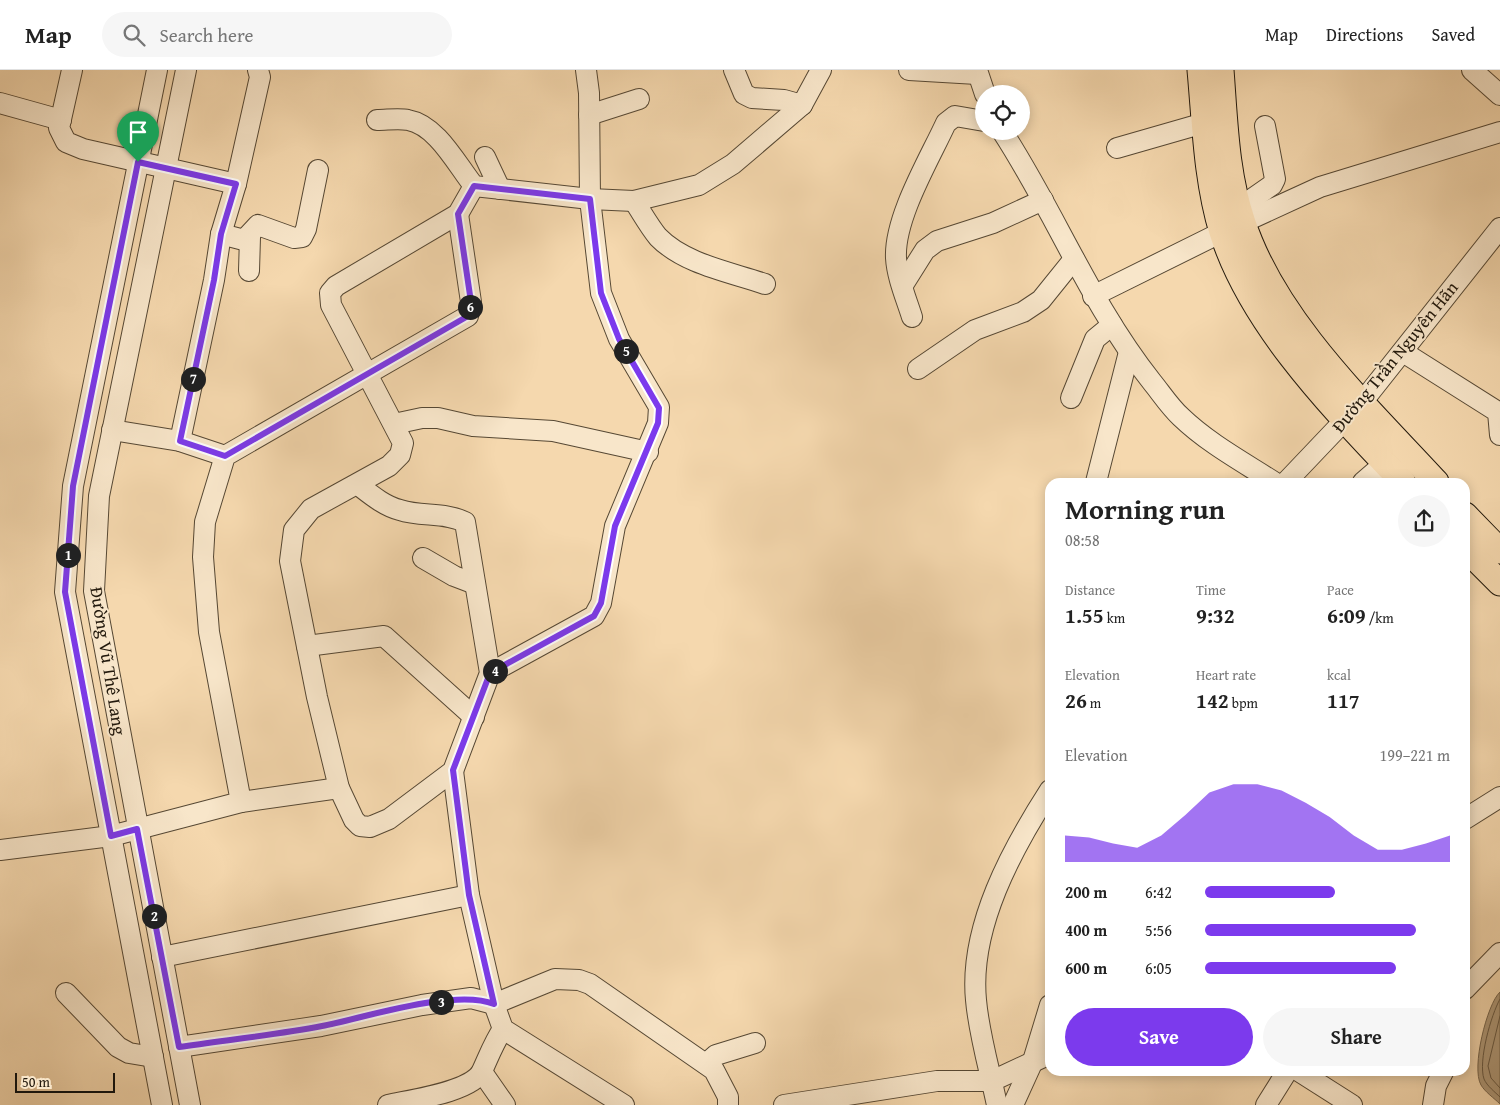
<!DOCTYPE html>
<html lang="en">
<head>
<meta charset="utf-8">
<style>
	:root { --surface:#fff; --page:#f6f6f6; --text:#222; --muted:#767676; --line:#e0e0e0; --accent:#7c3aed }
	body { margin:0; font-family:"Gentium Book Plus",serif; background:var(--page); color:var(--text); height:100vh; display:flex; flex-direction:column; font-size:19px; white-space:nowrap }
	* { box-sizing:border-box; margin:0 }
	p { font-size:16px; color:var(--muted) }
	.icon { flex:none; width:28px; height:28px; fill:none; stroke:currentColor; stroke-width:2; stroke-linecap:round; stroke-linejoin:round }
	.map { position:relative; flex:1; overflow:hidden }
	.sheet { position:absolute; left:1045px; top:408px; width:425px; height:598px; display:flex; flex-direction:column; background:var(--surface); border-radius:15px; box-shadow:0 2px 12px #0003 }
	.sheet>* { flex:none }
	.fabs { position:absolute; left:975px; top:15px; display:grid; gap:10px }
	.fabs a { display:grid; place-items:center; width:55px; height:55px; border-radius:50%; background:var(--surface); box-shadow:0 2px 12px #0003; font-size:25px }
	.scale { position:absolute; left:15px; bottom:12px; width:100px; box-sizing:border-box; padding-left:5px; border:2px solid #21180c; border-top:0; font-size:14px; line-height:18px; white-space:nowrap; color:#21180c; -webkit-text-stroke:4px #f8e6ca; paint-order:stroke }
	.pin { position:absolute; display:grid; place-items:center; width:42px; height:42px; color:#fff; margin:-51px -21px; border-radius:50% 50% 50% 0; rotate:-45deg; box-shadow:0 0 5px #0007 }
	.pin .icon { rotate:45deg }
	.km { position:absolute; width:25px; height:25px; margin:-12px; border-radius:50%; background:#222; color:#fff; font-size:14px; line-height:25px; text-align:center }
	.round { display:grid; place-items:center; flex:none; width:52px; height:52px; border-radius:26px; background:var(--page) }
	.overview { display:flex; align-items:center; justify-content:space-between; height:85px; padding:0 20px }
	h1 { font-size:28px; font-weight:800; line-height:38px }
	.stats { display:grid; grid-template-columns:repeat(3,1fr); gap:8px; height:85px; padding:5px 20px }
	.stats div { display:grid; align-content:center }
	.stats b { font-size:21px; font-weight:800 }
	.stats small { font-size:14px; font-weight:400 }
	.stats p { font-size:14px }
	.chart { height:140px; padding:10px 20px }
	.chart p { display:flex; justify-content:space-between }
	.chart svg { width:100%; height:90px; margin-top:5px; fill:var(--accent); opacity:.7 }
	.cta { display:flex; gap:10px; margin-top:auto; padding:10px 20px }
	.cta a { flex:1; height:58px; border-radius:30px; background:var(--accent); color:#fff; font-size:20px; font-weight:800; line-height:58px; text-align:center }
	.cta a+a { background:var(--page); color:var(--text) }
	ul { padding:0 20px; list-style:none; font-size:16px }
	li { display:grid; grid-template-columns:80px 60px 1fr; align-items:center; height:38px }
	li i { height:12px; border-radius:6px; background:var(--accent) }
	header { display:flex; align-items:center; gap:30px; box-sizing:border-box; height:70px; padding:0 25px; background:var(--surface); border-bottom:1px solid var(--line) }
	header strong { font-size:24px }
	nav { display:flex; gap:28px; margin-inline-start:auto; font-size:18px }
	.search { width:350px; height:45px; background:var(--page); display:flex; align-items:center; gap:12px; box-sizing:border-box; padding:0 18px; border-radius:28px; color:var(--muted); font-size:19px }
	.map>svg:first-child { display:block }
	.water { fill:#ad9777; stroke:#75644c }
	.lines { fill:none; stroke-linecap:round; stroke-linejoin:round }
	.shore { stroke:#675842; stroke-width:1 }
	.minor-casing { stroke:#564834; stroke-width:22 }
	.major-casing { stroke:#21180c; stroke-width:27 }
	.minor { stroke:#f8e6ca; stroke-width:20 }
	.major { stroke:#f5d8ae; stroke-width:25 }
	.route-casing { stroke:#fff; stroke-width:10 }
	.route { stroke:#7c3aed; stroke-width:6 }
	.labels { text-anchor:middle; stroke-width:4; stroke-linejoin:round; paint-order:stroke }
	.street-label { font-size:18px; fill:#21180c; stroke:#f8e6ca }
</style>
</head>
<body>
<header>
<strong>Map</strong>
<div class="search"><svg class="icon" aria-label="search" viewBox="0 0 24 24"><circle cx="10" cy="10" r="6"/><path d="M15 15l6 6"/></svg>Search here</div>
<nav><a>Map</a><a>Directions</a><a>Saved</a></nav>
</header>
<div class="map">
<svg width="1500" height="1035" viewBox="0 0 1500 1035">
	<rect width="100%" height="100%" fill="#f5d8ae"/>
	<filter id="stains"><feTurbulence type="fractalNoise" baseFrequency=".004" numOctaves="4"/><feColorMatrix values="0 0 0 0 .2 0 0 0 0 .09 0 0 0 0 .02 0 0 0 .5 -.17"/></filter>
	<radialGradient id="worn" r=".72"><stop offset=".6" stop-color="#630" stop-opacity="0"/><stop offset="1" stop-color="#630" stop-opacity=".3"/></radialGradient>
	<!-- water -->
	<path class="water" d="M1500,922v112c-6,-6 -15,-12 -19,-19 -10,-17 6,-81 19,-93z"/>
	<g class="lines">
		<!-- shore -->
		<g class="shore">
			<path d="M1500,929c-9,16 -22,62 -16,80 3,7 11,13 16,18"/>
			<path d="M1500,946l-12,50 3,12 9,10"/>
		</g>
		<!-- minor casing -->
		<g class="minor-casing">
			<g id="minor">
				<path d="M72,0l-13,58 7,14 17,7 153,35"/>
				<path d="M157,0l-84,416 -8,106 97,513"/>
				<path d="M186,0l-87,426 -5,95 96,514"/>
				<path d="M734,0l10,24 8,4 32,2 18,5"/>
				<path d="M909,0l68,4"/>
				<path d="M977,0l8,24"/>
				<path d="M1472,0l28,25"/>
				<path d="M0,33l61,17"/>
				<path d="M589,45l50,-16"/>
				<path d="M377,50c10,0 22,-2 31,0 29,5 49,45 66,66l116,13 44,2"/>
				<path d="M1002,61c54,83 88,173 150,251 9,11 18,25 29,35 27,26 62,45 93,65"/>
				<path d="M1117,78l87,-25"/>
				<path d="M485,87l15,32"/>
				<path d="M1239,138l33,-23 3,-6 -10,-53"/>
				<path d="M221,164l23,6 14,-15 36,13 8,-1 4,-8 12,-59"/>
				<path d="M249,201l1,-34"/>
				<path d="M765,214c-35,-12 -81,-20 -107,-47 -9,-11 -16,-24 -24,-36l65,-16 34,-21 69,-59 19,-35"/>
				<path d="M903,215l22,-35 12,-9 56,-18 50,-23"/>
				<path d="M1093,226l129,-64 98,-45 180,-55"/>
				<path d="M912,247c-6,-19 -15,-40 -16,-59 -2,-40 33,-98 50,-135l9,-7 29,5"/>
				<path d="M1403,282l95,60 2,23"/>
				<path d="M918,299l57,-39 48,-18 18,-12 33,-41"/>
				<path d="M1071,328l24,-59 17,-14"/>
				<path d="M394,354l28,-6h16l35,8 80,5 95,21"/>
				<path d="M112,360l68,11 45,15"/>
				<path d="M180,371l34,-161 7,-46 15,-50 24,-107 -2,-7"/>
				<path d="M1096,412l33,-130"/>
				<path d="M1286,412l77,-81 137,-173"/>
				<path d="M1363,412l22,-19"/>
				<path d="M357,414c13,10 27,22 43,26 21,7 45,2 65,12l25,151 -37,98 -64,48 -19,8 -10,-1 -6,-6 -15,-32 -22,-91 -27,-136 4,-31 17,-21 78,-43 11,-11 3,-12 -72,-138 -1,-12 6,-7 122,-72 16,-28"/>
				<path d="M423,488l31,18 21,8"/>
				<path d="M307,576l77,-10 90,81"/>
				<path d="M490,603l104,-57 7,-13 14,-77 43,-103 1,-16 -40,-68 -18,-46 -11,-94 -1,-106 -3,-23"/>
				<path d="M453,701l16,124 25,109 9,25 121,76"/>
				<path d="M241,732l98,-14"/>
				<path d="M1465,749l35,-22"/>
				<path d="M0,780l111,-14 130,-34 -32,-170 -6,-75 2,-35 20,-66 243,-140 3,-14 -13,-88"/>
				<path d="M162,887l307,-62"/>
				<path d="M1465,919l35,-36"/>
				<path d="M66,923l52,54 11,6 24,4"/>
				<path d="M179,977l142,-21 101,-21 49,-7 23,6 61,-25 24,1 11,4 124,86 14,27v8"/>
				<path d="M706,994l10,-9 39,-12"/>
				<path d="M1297,1000l55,35"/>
				<path d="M482,1002l23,33"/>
				<path d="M388,1035c22,-5 84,-13 94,-34 7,-15 12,-29 21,-42"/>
				<path d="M784,1035l153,-24h55l58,-27"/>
				<path d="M997,1035c-7,-34 -18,-70 -21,-105 -7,-73 36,-151 74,-210"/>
				<path d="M1013,1035l20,-44 17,-56"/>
				<path d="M1266,1035l22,-35"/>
				<path d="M1433,1035l3,-19 8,-16"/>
			</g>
		</g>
		<!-- major casing -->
		<g class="major-casing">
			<g id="major">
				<path d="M1200,0c5,54 6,109 22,162 30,95 114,179 181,250"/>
				<path d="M1221,0c4,51 5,104 22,153 32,98 124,184 193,259"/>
				<path d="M1465,445l35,36"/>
				<path d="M1465,478l35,35"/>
			</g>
		</g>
		<!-- minor -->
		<use href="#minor" class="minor"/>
		<!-- major -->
		<use href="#major" class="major"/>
	</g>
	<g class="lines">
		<!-- route casing -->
		<g class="route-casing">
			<path id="route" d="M138,92l98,22 -15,50 -7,46 -34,161 45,15 243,-140 3,-14 -13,-88 16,-28 116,13 11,94 18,46 40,69 -1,15 -43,103 -14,77 -7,13 -104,57 -37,97 16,125 25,109c-39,-16 -130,14 -172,22 -47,9 -96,14 -143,21l-42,-218 -26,7 -46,-244 8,-106z"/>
		</g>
		<!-- route -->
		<use href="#route" class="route"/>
	</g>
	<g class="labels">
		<!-- street labels -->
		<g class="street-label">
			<text transform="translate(1395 287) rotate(-51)" y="6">Đường Trần Nguyên Hãn</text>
			<text transform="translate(108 591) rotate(81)" y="6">Đường Vũ Thê Lang</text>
		</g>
	</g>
	<rect width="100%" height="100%" filter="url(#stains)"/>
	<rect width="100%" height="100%" fill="url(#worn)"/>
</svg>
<div class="fabs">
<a><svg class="icon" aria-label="locate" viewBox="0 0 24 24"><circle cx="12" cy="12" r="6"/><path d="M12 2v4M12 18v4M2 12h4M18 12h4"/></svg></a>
</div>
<div class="scale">50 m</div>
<div class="pin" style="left:138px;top:92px;background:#1e9e55"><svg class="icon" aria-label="arrive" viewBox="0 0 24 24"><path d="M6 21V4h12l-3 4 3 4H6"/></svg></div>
<b class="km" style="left:68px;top:485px">1</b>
<b class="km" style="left:154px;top:846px">2</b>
<b class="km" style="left:441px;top:932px">3</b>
<b class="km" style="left:495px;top:601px">4</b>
<b class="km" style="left:626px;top:281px">5</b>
<b class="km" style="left:470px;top:237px">6</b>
<b class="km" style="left:193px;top:309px">7</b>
<section class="sheet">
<div class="overview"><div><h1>Morning run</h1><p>08:58</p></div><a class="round"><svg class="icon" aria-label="share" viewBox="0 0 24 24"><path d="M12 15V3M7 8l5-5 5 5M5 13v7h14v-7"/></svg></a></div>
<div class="stats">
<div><p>Distance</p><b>1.55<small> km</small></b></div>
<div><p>Time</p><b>9:32</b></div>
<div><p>Pace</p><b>6:09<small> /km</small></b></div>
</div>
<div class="stats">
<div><p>Elevation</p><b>26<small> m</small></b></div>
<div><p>Heart rate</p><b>142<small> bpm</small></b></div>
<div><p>kcal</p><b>117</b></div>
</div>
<div class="chart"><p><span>Elevation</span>199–221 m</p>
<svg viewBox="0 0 160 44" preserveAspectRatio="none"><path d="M0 44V31L10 32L20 35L30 37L40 31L50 21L60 10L70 6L80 6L90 9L100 15L110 22L120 31L130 38L140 38L150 35L160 31V44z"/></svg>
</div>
<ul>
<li><b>200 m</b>6:42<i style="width:53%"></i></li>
<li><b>400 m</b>5:56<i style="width:86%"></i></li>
<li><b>600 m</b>6:05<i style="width:78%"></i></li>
</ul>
<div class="cta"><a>Save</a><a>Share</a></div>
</section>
</div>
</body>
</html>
